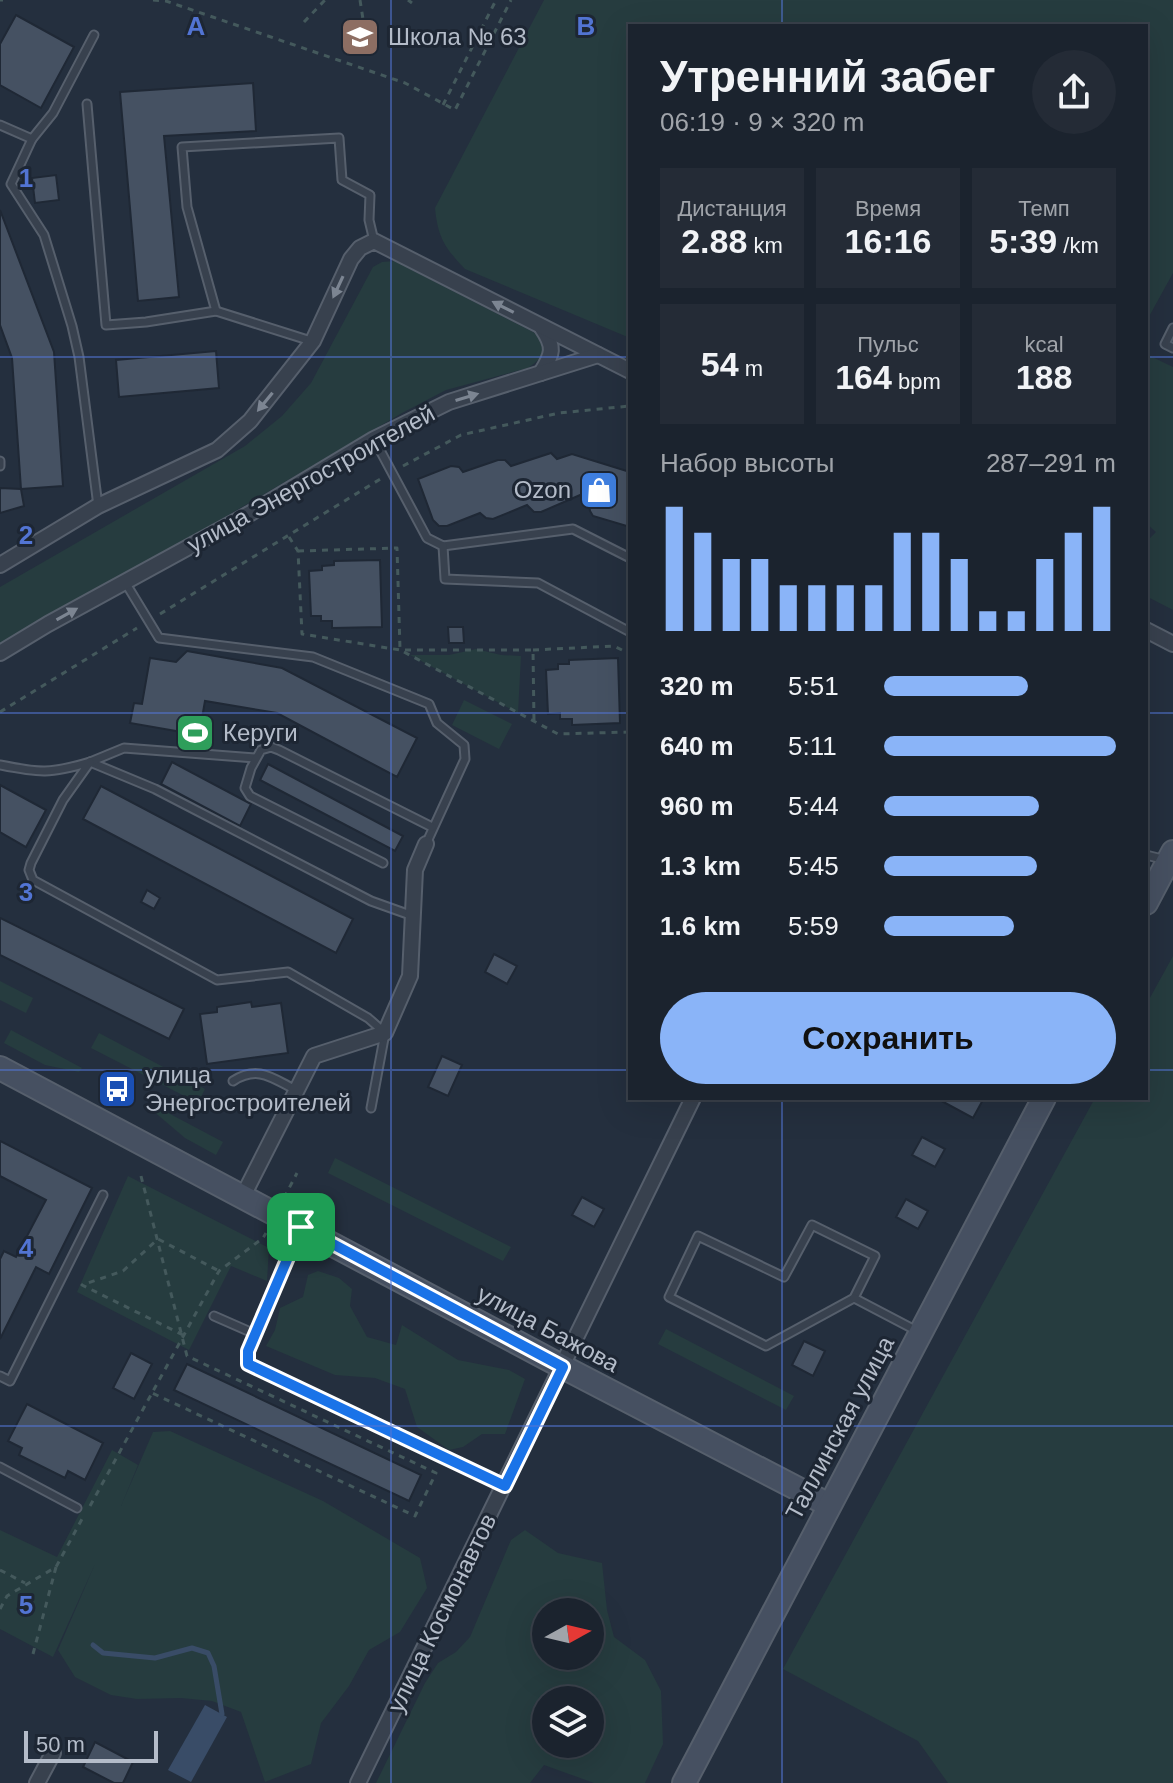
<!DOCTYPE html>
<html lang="ru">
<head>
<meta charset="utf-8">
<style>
	:root { --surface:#1b232e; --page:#242b36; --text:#f1f3f6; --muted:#a0a4aa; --line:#39404a; --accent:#8ab4f8 }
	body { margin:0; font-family:Helvetica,sans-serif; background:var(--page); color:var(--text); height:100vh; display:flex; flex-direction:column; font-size:30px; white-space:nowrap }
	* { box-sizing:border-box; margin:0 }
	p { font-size:26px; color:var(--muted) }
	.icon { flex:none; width:44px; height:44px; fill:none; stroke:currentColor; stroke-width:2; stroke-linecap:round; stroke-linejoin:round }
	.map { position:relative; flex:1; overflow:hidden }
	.panel { position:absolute; left:628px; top:24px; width:520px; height:1076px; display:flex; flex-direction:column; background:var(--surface); border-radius:0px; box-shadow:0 8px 32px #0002,0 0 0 2px var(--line) }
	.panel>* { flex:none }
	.needle { width:52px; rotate:82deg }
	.controls { position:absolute; left:532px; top:1598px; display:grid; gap:16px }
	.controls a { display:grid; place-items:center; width:72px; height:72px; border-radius:50%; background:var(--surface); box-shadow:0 8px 32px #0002,0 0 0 2px var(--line); font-size:40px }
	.scale { position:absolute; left:24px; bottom:20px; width:134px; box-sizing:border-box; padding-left:8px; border:4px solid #b4bcc9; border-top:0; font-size:22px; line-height:28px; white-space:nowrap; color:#b4bcc9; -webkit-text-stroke:6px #1d2633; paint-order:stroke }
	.pin { position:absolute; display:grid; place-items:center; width:68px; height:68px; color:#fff; margin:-34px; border-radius:16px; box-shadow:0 4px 12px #0006 }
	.round { display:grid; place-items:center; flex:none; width:84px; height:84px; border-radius:42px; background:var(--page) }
	.overview { display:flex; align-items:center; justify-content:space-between; height:136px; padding:0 32px }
	h1 { font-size:44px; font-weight:700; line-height:60px }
	.figures { display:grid; grid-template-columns:repeat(3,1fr); gap:12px; height:136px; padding:8px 32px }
	.figures div { display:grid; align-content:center; border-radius:0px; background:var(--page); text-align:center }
	.figures b { font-size:34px; font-weight:700 }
	.figures small { font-size:22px; font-weight:400 }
	.figures p { font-size:22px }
	.chart { height:224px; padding:16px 32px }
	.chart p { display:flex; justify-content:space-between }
	.chart svg { width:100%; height:144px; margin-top:8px; stroke:var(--accent); stroke-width:6 }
	.cta { display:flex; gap:16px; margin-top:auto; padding:16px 32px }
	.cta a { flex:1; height:92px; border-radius:48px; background:var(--accent); color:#111; font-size:32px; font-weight:700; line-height:92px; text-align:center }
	ul { padding:0 32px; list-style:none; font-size:26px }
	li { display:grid; grid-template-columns:128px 96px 1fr; align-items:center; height:60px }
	li i { height:20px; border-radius:10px; background:var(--accent) }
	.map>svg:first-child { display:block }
	.green { fill:#263c3f; fill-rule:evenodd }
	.water { fill:#394c67 }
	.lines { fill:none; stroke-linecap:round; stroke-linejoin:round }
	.stream { stroke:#394c67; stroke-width:5 }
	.building { fill:#455162; stroke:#1f2835; stroke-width:2 }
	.lane-casing { stroke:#565f6c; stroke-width:11 }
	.street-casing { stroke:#565f6c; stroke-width:18 }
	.secondary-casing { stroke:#565f6c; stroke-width:26 }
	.path { stroke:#44595c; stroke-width:3; stroke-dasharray:6 6; stroke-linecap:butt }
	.lane { stroke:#38414e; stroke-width:7 }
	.street { stroke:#38414e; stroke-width:14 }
	.secondary { stroke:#465061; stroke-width:22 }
	.oneway { fill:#7c8592 }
	.route-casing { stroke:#fff; stroke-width:16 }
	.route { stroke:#1a73e8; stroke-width:10 }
	.grid { fill:none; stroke:#5274d3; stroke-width:2; stroke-opacity:0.55 }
	.labels { text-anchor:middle; stroke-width:6; stroke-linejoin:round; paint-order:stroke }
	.poi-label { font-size:24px; fill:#b4bcc9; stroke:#1d2633; text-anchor:start }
	.street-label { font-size:24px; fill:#b4bcc9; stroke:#1d2633 }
	.grid-label { font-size:26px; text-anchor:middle; font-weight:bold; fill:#5274d3; stroke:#1d2633; stroke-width:6; stroke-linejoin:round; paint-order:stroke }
</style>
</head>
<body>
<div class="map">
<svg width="1173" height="1783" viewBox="0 0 1173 1783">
	<rect width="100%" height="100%" fill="#242f3e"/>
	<!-- green -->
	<g class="green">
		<path d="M544,0h629v273l-27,49v-296h-516v312l-165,-69c-20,-21 -27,-31 -30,-61z"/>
		<path d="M394,261l139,71 11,8c0,15 -4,20 -16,28l-82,22 -44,23 -402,236v-62l245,-141 37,-30 29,-33 62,-116 9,-5z"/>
		<path d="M1146,354l27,13v243l-27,-14v-54l10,-10 -10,-9z"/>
		<path d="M476,649l25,6 20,1 -3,57 -108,-58h39z"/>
		<path d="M464,700l48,24 -13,25 -47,-24z"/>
		<path d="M1173,956v827h-225l-30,-42 -135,-72 312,-571h51v-93z"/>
		<path d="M0,981l33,17 -7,15 -26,-13z"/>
		<path d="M11,1030l71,38 -3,4 -34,-7 -41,-22z"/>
		<path d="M99,1033l106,56 -7,14 -107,-55z"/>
		<path d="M155,1106l68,36 -7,13 -31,-17 -33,-28z"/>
		<path d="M335,1158l176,89 -8,14 -175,-88z"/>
		<path d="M128,1176l141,72 -2,33 -36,-15 -42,84 -112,-58z"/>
		<path d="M318,1271l21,7 13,11 -2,17 17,31 29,8 6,-20 56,35 51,10 16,9 -20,55h-23l-19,13 -14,3 -32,-23 -12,-38 -30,-11 -40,-3 -69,-29 9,-16 5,-22 23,-11 5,-22z"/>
		<path d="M666,1329l128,67 -8,14 -128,-66z"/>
		<path d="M170,1431l153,70 97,57 7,30 -27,44 -31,18 -20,36 -28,37 -10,41 -46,18 -24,-70 -29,-11 -31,-3 -44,1 -26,-4 -36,-18 -17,-27 37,-86 -42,93 -53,-28v-99l57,27 55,-107 26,15 -17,41 32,-74z"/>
		<path d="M525,1530l33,23 44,10 5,47 7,27 31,23 16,31 2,53 -18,39h-51l-50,-18 -14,18h-154l49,-100 13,-20 18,-11 14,-15 41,-97zM546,1612h44v44h-44zM546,1700h44v44h-44z"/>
	</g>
	<!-- water -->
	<path class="water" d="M205,1705l22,12 -36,65 -23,-12z"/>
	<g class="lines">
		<!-- stream -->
		<path class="stream" d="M93,1645l10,8 52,5 37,-10 16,5 6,13 8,48"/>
	</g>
	<!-- building -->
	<g class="building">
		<path d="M16,15l58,32 -33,61 -41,-23v-41z"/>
		<path d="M253,83l3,48 -92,5 15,161 -41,4 -18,-209z"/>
		<path d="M56,175l3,25 -24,3 -3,-25z"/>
		<path d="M0,210l54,142 9,134 -42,3 -9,-131 -12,-33z"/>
		<path d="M216,351l3,37 -100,9 -3,-37z"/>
		<path d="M551,453l6,6 15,-5 58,18v55l-37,-11 -3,-5 -3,-19 -46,20h-7l-7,-7 -34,14 -7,-1 -6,-5 -33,13h-8l-6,-6 -15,-41 33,-13 8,1 4,5 35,-12h7l6,6z"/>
		<path d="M0,488l21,1 3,17 -24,7z"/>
		<path d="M380,560l2,67 -50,1v-7h-11v-5h-10l-2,-45 13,-1v-4l12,-1v-4z"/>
		<path d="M448,627h15l1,16h-15z"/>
		<path d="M187,651l95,17 135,70 -20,39 -120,-64 -72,-12 -6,34 -69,-12 4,-20 8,1 8,-46 26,4z"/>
		<path d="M618,658l2,65 -48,2v-6h-12v-6l-12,1 -2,-44 12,-1v-5h11v-4z"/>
		<path d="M172,762l79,42 -11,22 -79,-42z"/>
		<path d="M268,764l135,72 -8,15 -135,-71z"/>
		<path d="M0,785l46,25 -20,37 -26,-15z"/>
		<path d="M101,786l252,133 -17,34 -253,-134z"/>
		<path d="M147,890l13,8 -6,11 -13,-7z"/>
		<path d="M0,918l184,91 -15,30 -169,-84z"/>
		<path d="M494,954l23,12 -10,18 -22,-12z"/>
		<path d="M251,1002l1,5 29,-4 7,50 -81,11 -7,-50 17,-2v-5z"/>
		<path d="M442,1056l20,9 -14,31 -20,-9z"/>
		<path d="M936,1098h48l-11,20z"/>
		<path d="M922,1137l23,12 -10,18 -23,-12z"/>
		<path d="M0,1141l92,47 -43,86 -13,-7 -36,72v-80l4,-8 12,6 30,-57 -46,-24z"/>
		<path d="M582,1197l22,12 -10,18 -22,-12z"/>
		<path d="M906,1199l22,12 -10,18 -22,-12z"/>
		<path d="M804,1341l21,10 -12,25 -21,-11z"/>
		<path d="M131,1353l21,11 -18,35 -21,-11z"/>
		<path d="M187,1364l234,111 -12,26 -235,-111z"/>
		<path d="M27,1404l76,39 -18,37 -17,-9 -3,7 -46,-23 3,-7 -14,-7z"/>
		<path d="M95,1742l38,20 -10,21h-9l-31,-16z"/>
	</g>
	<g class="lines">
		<!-- lane casing -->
		<g class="lane-casing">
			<g id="lane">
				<path d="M87,104l19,221 40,-3 70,-11 95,30"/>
				<path d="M0,125l32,14 -21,45 33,51 28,91 7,31 19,149"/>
				<path d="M32,139l21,-26 41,-78"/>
				<path d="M216,311l-29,-104 -5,-60 157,-9 3,42 28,15 -1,25 5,21"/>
				<path d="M1173,328l-8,16 8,4"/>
				<path d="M374,439l53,99 16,8 130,-17 57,29"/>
				<path d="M0,461v5"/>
				<path d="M443,546l2,33 93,4 92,49"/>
				<path d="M125,582l34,56 154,19 116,47 8,19 27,22 1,14 -39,85"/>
				<path d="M90,762l65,27 216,112 42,15"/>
				<path d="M90,762l34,-14 131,10"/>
				<path d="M0,765c40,8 50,9 90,-3l-27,38 -32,63 -2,7 4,10 184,100 71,-8 80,46 17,15 -14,75"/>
				<path d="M1146,855l20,5"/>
				<path d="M383,863l-133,-67 -5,-8 6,-20 10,-18 10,-3 8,3 153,77"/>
				<path d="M233,1081c25,-16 39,-3 63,9"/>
				<path d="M812,1225l63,31 -21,42 -88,48 -97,-49 29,-61 86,41z"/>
				<path d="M854,1298l65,34"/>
				<path d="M214,1316l41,18 -7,17v13l257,122"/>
				<path d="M255,1334l45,-105"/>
				<path d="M0,1376l10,5 93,-186"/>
				<path d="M0,1467l77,41"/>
			</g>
		</g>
		<!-- street casing -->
		<g class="street-casing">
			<g id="street">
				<path d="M541,373c12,-19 14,-26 1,-45"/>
				<path d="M0,565l98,-59 119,-56 33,-29 63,-80 38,-82 9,-11 14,-7 256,130"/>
				<path d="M1146,630l27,14"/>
				<path d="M0,653l48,-29 201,-110 125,-75 75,-37 149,-47"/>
				<path d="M243,1196l71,-140 71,-23 25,-57 5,-106 11,-26"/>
				<path d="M37,1783l16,-30"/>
				<path d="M358,1783l335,-685"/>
			</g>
		</g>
		<!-- secondary casing -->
		<g class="secondary-casing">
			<g id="secondary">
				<path d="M1146,903l27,-51"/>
				<path d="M0,1068l563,299 266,138"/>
				<path d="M684,1783l360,-685"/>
			</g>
		</g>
		<!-- path -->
		<g class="path">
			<path d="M0,0h3"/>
			<path d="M153,0l13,1 239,82 50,27 56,-110"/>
			<path d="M360,0l5,32"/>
			<path d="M408,0l4,3"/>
			<path d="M304,22l21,-22"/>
			<path d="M443,105l53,-105"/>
			<path d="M403,466l58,-31 98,-22 71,-7"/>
			<path d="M289,537l9,14 4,83 98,16h133l1,72"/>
			<path d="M298,551l99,-3 3,101"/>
			<path d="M160,614l222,-136"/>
			<path d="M533,650l81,-4 16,8"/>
			<path d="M404,652l154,82 72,-2"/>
			<path d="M0,712l137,-84"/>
			<path d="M141,1176l46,180 249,117 -21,43 -263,-123"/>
			<path d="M284,1198l13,-25"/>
			<path d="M183,1335l-101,-50 41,-14 35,-32 61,32"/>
			<path d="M90,1506l129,-235 44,-33 3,-5"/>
			<path d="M0,1570l25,13"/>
			<path d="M0,1609l7,-13 49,-29 26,-48"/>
			<path d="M33,1654l23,-87"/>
		</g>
		<!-- lane -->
		<use href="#lane" class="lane"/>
		<!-- street -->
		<use href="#street" class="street"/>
		<!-- secondary -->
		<use href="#secondary" class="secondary"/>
	</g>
	<!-- one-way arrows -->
	<defs><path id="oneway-solid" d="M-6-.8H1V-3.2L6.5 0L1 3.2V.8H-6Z" transform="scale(2)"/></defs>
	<g class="oneway">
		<use href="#oneway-solid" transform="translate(338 287) rotate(115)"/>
		<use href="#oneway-solid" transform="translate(503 307) rotate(-153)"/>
		<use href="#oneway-solid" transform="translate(467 397) rotate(-17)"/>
		<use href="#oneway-solid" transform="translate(265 402) rotate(129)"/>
		<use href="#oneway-solid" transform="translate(67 614) rotate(-29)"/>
	</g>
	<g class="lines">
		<!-- route casing -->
		<g class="route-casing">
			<path id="route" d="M301,1227l262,140 -58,119 -257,-122v-13z"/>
		</g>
		<!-- route -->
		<use href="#route" class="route"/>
	</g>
	<!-- grid -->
	<path class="grid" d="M391,0v1783M782,0v26M0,357h630M1146,357h27M0,713h630M1146,713h27M0,1070h630M1146,1070h27M782,1098v685M0,1426h1173"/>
	<!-- icons -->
	<defs>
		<g id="school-square" transform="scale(2)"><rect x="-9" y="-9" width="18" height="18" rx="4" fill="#8d6e63" stroke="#1d2633"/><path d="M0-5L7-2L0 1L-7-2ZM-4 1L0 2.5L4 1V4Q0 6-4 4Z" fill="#fff"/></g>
		<g id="shop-square" transform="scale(2)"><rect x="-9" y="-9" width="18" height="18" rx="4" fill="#3f7fe0" stroke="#1d2633"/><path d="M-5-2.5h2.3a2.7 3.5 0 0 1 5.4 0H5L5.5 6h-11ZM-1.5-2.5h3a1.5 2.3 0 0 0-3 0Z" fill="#fff"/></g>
		<g id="stadium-square" transform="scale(2)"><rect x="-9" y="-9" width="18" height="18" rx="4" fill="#2e9e5b" stroke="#1d2633"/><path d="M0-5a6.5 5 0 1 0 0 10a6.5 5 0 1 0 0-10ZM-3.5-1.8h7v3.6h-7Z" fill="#fff"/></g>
		<g id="bus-square" transform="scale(2)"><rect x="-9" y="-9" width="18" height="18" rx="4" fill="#1a4fb4" stroke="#1d2633"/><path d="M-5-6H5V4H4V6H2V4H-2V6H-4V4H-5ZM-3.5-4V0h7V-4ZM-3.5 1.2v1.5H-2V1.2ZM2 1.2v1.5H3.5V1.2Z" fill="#fff"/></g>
	</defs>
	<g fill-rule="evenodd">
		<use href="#school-square" x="360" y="37"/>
		<use href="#shop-square" x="599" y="490"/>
		<use href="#stadium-square" x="195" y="733"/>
		<use href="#bus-square" x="117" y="1089"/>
	</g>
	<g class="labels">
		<!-- poi labels -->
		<g class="poi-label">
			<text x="388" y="45">Школа № 63</text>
			<text x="571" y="498" text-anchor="end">Ozon</text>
			<text x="223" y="741">Керуги</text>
			<text x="145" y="1083">улица<tspan x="145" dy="28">Энергостроителей</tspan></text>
		</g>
		<!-- street labels -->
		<g class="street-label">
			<text transform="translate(311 479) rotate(-29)" y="8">улица Энергостроителей</text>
			<text transform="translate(548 1329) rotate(28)" y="8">улица Бажова</text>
			<text transform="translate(840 1428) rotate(-62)" y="8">Таллинская улица</text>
			<text transform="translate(442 1613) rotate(-64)" y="8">улица Космонавтов</text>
		</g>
	</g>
	<g class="grid-label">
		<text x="196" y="35">A</text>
		<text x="586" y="35">B</text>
		<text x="26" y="187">1</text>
		<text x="26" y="544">2</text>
		<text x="26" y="901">3</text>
		<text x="26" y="1257">4</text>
		<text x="26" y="1614">5</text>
	</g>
</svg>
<div class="controls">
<a><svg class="needle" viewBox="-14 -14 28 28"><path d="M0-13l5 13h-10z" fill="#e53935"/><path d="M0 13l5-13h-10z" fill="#a0a4aa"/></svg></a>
<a><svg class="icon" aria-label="layers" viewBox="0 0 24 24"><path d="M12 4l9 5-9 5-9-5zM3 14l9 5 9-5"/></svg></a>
</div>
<div class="scale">50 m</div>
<div class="pin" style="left:301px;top:1227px;background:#1e9e55"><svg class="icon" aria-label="arrive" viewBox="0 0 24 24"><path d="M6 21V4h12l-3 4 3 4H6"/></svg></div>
<section class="panel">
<div class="overview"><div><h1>Утренний забег</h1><p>06:19 · 9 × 320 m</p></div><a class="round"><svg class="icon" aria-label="share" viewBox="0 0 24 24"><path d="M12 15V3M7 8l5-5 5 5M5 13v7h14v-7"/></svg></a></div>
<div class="figures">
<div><p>Дистанция</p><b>2.88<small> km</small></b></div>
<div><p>Время</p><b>16:16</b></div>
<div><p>Темп</p><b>5:39<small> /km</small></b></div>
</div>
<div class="figures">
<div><b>54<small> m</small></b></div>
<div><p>Пульс</p><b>164<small> bpm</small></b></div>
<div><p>kcal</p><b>188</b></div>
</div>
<div class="chart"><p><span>Набор высоты</span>287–291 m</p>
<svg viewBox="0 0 160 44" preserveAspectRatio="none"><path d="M5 44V6M15 44V14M25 44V22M35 44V22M45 44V30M55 44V30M65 44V30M75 44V30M85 44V14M95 44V14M105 44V22M115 44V38M125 44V38M135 44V22M145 44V14M155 44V6"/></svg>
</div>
<ul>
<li><b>320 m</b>5:51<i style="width:62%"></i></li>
<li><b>640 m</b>5:11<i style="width:100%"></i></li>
<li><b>960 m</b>5:44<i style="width:67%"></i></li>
<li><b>1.3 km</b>5:45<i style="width:66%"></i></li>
<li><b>1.6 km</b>5:59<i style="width:56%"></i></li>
</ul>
<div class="cta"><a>Сохранить</a></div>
</section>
</div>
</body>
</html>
